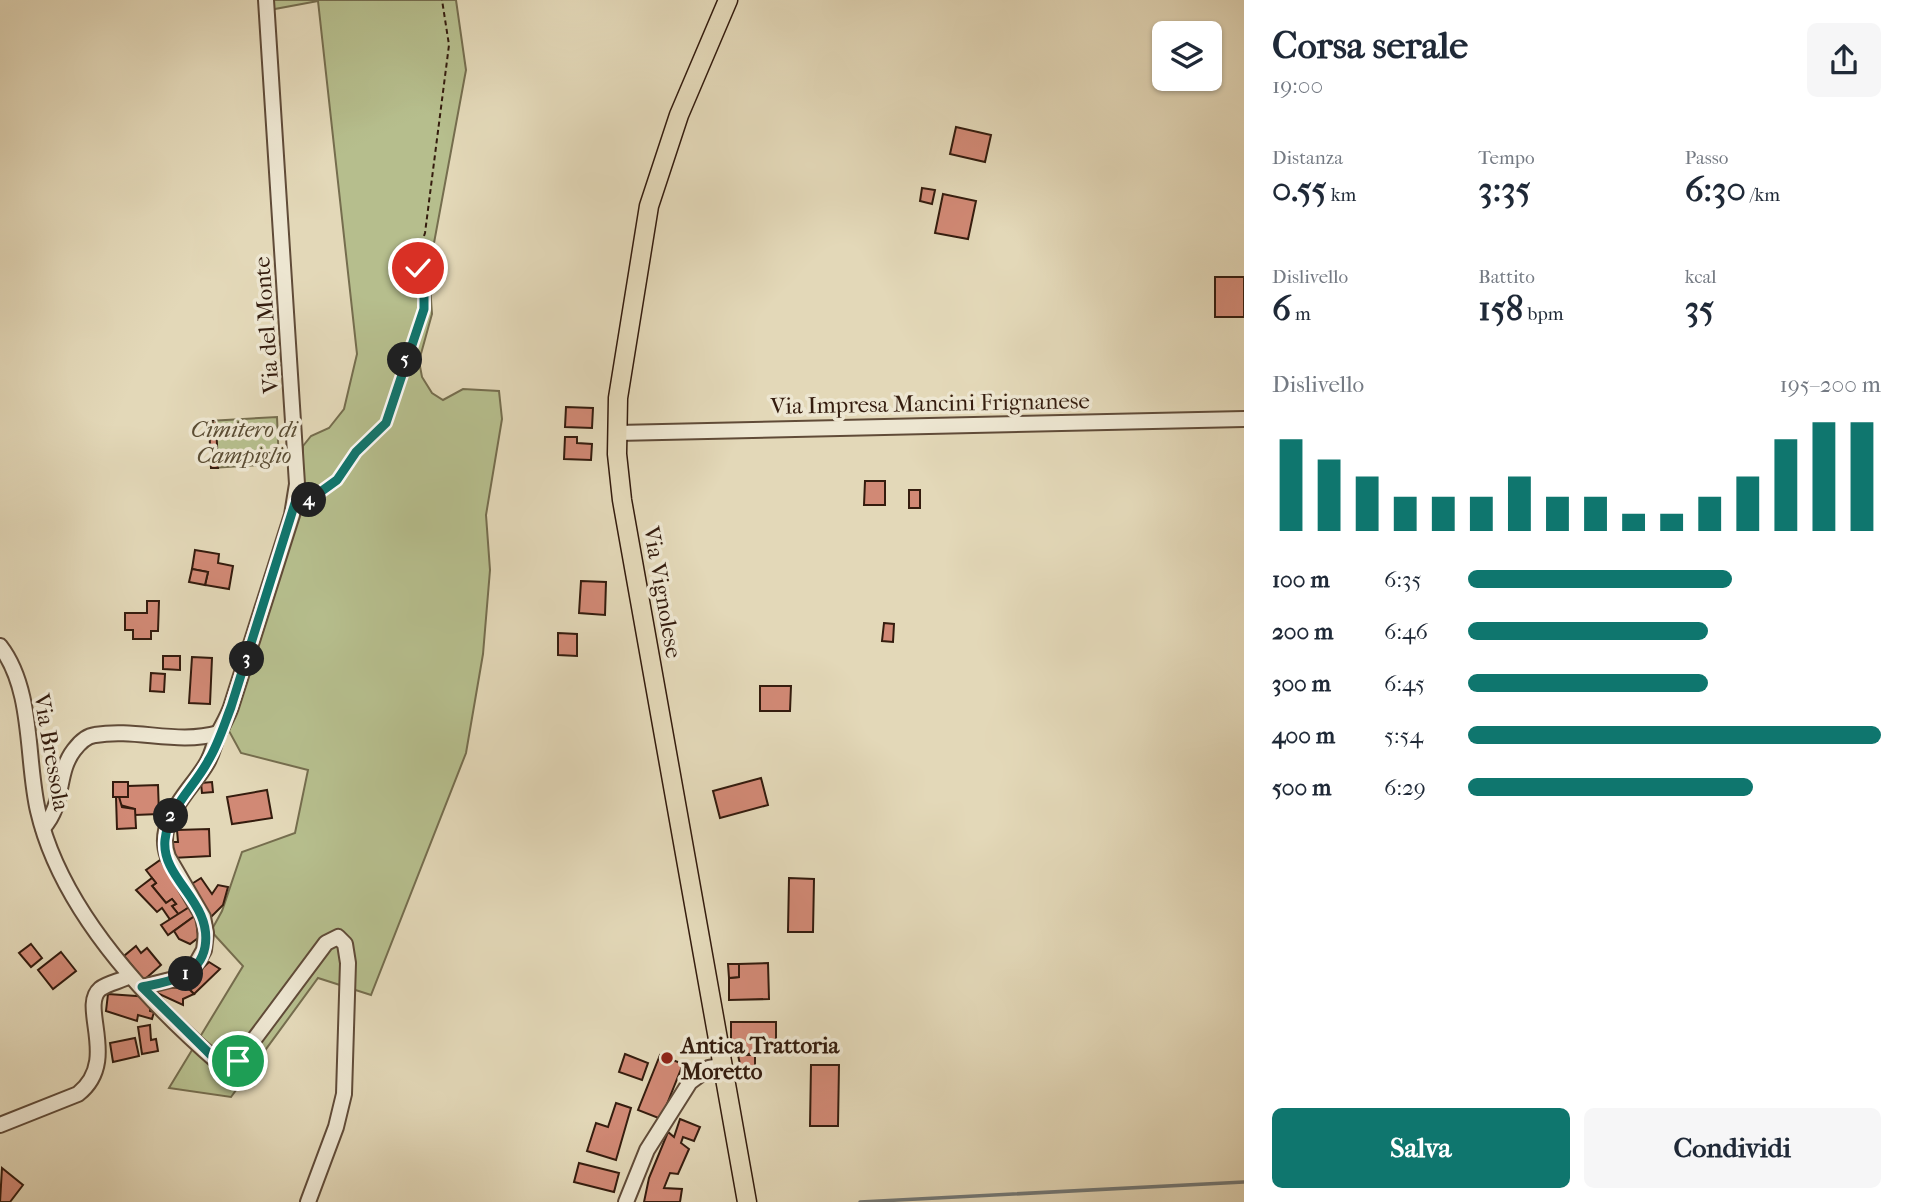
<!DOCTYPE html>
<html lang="it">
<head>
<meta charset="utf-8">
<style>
	:root { --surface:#fff; --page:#f6f6f7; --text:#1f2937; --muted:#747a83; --accent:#0f766e }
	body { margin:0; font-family:"IM FELL French Canon",serif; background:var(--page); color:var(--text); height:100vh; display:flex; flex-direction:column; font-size:26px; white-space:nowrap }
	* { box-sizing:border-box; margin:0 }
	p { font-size:23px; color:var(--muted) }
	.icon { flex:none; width:38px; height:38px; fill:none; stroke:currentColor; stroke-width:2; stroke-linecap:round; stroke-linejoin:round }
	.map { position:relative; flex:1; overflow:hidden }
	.panel { display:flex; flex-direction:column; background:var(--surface); width:665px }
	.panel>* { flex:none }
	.buttons { position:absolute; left:1152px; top:21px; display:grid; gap:14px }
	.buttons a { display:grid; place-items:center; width:70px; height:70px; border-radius:10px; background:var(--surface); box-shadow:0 2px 5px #0004; font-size:35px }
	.pin { position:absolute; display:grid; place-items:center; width:60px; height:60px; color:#fff; margin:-30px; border:4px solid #fff; border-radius:50%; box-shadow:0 2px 7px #0007 }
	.km { position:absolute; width:35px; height:35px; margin:-18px; border-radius:50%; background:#222; color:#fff; font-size:19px; line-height:35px; text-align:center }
	.round { display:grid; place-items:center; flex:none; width:74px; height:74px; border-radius:10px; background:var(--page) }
	.head { display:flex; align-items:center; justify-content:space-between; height:119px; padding:0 28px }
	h1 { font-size:38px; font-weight:700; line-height:52px }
	.figures { display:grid; grid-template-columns:repeat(3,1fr); gap:10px; height:119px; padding:7px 28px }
	.figures div { display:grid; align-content:center }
	.figures b { font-size:35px; font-weight:700 }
	.figures small { font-size:19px; font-weight:400 }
	.figures p { font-size:19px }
	.chart { height:196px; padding:14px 28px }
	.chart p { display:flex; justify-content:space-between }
	.chart svg { width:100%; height:126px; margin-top:7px; stroke:var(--accent); stroke-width:6 }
	.primary-button { display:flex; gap:14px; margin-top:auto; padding:14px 28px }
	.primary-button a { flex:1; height:80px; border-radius:10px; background:var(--accent); color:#fff; font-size:28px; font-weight:700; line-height:80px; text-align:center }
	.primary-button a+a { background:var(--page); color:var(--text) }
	ul { padding:0 28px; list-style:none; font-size:23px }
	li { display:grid; grid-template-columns:112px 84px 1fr; align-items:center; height:52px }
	li i { height:18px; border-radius:9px; background:var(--accent) }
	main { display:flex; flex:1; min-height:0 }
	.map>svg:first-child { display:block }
	.green { fill:#b6be8d; stroke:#756d4e; stroke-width:2 }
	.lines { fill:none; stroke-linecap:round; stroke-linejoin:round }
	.stream { stroke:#727876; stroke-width:3.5 }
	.building { fill:#d18975; stroke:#341c0e; stroke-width:2 }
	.minor-casing { stroke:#604b38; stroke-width:18 }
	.major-casing { stroke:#341c0e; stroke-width:21 }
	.path { stroke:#341c0e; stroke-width:2; stroke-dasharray:5 3.5; stroke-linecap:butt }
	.minor { stroke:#ede6d1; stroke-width:14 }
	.major { stroke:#e3d8b8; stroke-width:18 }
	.route-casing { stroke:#fff; stroke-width:14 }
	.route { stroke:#0f766e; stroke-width:9 }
	.poi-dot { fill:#8f2418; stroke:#ede6d1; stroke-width:2.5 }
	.labels { text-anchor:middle; stroke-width:7; stroke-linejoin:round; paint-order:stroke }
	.street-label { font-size:23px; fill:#341c0e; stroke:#ede6d1 }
	.park-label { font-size:23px; font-style:italic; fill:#5b4d34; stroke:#ede6d1 }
	.poi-label { font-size:23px; font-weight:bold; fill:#341c0e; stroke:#ede6d1; text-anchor:start }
</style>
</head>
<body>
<main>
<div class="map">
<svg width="1244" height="1202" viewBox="0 0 1244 1202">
	<rect width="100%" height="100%" fill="#e3d8b8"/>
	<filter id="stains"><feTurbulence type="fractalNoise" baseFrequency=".00286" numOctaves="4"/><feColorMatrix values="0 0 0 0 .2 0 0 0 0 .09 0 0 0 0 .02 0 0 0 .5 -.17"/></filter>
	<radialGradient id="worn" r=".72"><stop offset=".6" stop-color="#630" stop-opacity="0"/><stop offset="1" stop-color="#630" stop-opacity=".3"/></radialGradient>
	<!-- green -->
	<g class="green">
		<path d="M263,0h193l10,70 -37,200 3,44 -13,47 3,16 10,16 11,7 20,-11 36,2 3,28 -16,96 4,55 -7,84 -17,99 -95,242 -53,-17 -87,119 -62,-9 74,-122 -32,-35 11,-20 20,-59 53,-19 13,-63 -67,-17 -12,-22 73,-228 1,-57 8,-10 18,-8 15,-19 13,-55 -39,-353 -54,10z"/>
		<path d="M277,417l2,47 -68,4 -2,-47z"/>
	</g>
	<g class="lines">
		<!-- stream -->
		<path class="stream" d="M860,1202l384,-20"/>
	</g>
	<!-- building -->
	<g class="building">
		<path d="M956,127l35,8 -6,27 -35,-8z"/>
		<path d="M922,188l13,2 -3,14 -12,-3z"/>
		<path d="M943,194l33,7 -8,38 -33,-6z"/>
		<rect x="1215" y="277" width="29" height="40"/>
		<path d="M566,407l27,1 -1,20 -27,-1z"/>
		<path d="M209,421h7l2,47h-7z"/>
		<path d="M565,437h12v6l15,1 -1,16 -27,-1z"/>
		<path d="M865,481h20v24h-21z"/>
		<rect x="909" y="490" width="11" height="18"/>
		<path d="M195,550l24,4 -1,9 15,3 -4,23 -24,-4 3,-13 -16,-3z"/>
		<path d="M192,569l16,3 -3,13 -16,-3z"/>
		<path d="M581,581l25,1 -1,33 -26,-2z"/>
		<path d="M147,601h12l-1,30h-7v8h-18v-9h-8v-17h22z"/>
		<path d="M884,623l10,1 -1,18 -11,-1z"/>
		<path d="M558,633l19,1v22l-19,-1z"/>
		<path d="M163,656h17v14l-17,-1z"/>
		<path d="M192,657l20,1 -2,46 -21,-1z"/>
		<path d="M151,673l14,1 -1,18 -14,-1z"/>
		<path d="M760,686h31l-1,25h-30z"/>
		<path d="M761,778l7,27 -48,13 -7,-27z"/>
		<rect x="113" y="782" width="15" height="15"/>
		<path d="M212,782l1,10 -11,1 -1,-10z"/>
		<path d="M158,785l1,29 -24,1v-6l-15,-4 -1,-8h9v-11z"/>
		<path d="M267,790l5,28 -40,6 -5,-27z"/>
		<path d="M116,797h3l3,10 13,2 1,19 -19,1z"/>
		<path d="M209,829l1,27 -38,2 -1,-16h7l-1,-12z"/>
		<path d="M163,858l29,47 -13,10 -7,-9 4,-2 -4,-5 -6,4 -14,-17 4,-3 -10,-13z"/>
		<path d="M152,878l4,5 -4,3 14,17 6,-4 4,5 -4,2 7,9 -8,6 -9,-13 -5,4 -21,-22z"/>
		<path d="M201,878l11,16 6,-9 10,2 -5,18 -12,12 -24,-30z"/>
		<path d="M789,878l25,1 -1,53h-25z"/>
		<path d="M191,906l5,9 -28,20 -7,-10z"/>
		<path d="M196,915l6,8 -5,4 1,11 -8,6 -11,-5 -5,-8z"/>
		<path d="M31,944l11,14 -11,9 -12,-14z"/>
		<path d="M136,946l5,7 6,-5 14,17 -17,15 -20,-24z"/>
		<path d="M61,952l15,19 -23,18 -15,-19z"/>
		<path d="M209,962l11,7 -26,25 -9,-9z"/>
		<path d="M768,963l1,36 -40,1v-22l10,-1v-13z"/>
		<path d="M728,964h11v13l-10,1z"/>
		<path d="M185,985l9,9 -11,5v6l-26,-12 3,-6 23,1z"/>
		<path d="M108,994l42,3v14l4,1 -2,7 -14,-4 -1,6 -31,-10z"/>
		<path d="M731,1022h45v30l-45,3z"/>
		<path d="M150,1025l1,15 5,-1 2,12 -16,3 -4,-27z"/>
		<path d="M135,1038l4,18 -26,6 -3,-19z"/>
		<path d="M625,1054l23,9 -6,17 -23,-8z"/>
		<path d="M660,1055l23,9 -22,55 -23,-9z"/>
		<path d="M738,1055h17v14h-14z"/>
		<path d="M811,1065h28l-1,61h-28z"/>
		<path d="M616,1103l15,5 -15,52 -29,-9 9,-28 12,4z"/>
		<path d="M680,1119l20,8 -6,14 -11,-4 -2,6 8,6 -11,25 -8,-1 -6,15 18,1 -2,13h-36l5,-24 19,-46 6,5z"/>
		<path d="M579,1163l40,10 -5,19 -40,-10z"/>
		<path d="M2,1168l21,17 -13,17h-10z"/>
	</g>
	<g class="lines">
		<!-- minor casing -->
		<g class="minor-casing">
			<g id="minor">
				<path d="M617,433l627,-14"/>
				<path d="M0,646c34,44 26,114 38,165 23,99 107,188 182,253l6,2 12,-5 88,-118 12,-6 7,7 3,19 -4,131 -8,33 -28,75"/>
				<path d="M43,828c22,-24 13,-55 31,-78 6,-8 12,-14 21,-15 42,-7 82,10 124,-2"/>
				<path d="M142,987l40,-10 13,-11 9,-16 2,-17 -3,-16 -35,-60c-14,-37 23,-66 39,-94 6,-10 7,-20 12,-31 4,-8 9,-16 12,-25l61,-192 5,-31 -31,-484"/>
				<path d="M0,1125l78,-31c42,-33 1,-87 22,-105 8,-6 21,-8 30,-13"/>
				<path d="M626,1202l21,-52 43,-68 19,-14 12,-2"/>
			</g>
		</g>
		<!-- major casing -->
		<g class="major-casing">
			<path id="major" d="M728,0l-49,115 -30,91 -31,192 -1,56 5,46 125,702"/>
		</g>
		<!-- path -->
		<path class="path" d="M308,501l29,-21 19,-28 29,-29 39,-114 -1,-27 -5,-14v-14l7,-21 24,-188 -7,-45"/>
		<!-- minor -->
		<use href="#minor" class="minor"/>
		<!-- major -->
		<use href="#major" class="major"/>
	</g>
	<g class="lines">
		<!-- route casing -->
		<g class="route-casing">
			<path id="route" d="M238,1061l-6,4 -12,-1 -78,-77c25,-5 57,-9 63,-40 8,-45 -44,-68 -40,-107 4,-34 28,-51 43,-79 10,-16 16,-36 23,-54l64,-204 13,-2 29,-21 19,-28 30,-29 38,-114v-27l-6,-14"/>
		</g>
		<!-- route -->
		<use href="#route" class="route"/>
	</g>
	<!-- markers -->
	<circle class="poi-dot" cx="667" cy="1058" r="7"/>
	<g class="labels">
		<!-- street labels -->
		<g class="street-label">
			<text transform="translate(266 325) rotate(-94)" y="8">Via del Monte</text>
			<text transform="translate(930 403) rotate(-1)" y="8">Via Impresa Mancini Frignanese</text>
			<text transform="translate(663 592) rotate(80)" y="8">Via Vignolese</text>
			<text transform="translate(52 752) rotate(80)" y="8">Via Bressola</text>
		</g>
		<!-- park labels -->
		<g class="park-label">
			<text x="244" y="437">Cimitero di<tspan x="244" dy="26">Campiglio</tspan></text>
		</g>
		<!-- poi labels -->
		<g class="poi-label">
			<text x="681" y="1053">Antica Trattoria<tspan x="681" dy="26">Moretto</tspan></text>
		</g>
	</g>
	<rect width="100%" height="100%" filter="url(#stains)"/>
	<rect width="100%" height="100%" fill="url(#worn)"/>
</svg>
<div class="buttons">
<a><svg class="icon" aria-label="layers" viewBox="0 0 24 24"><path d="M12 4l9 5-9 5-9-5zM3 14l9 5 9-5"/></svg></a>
</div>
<div class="pin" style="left:238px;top:1061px;background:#1e9e55"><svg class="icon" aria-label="arrive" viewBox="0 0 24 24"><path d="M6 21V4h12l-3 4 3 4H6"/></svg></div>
<div class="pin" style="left:418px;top:268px;background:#d93025"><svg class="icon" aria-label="check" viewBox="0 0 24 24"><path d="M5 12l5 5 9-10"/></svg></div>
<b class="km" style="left:186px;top:974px">1</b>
<b class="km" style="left:171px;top:816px">2</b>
<b class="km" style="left:247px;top:659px">3</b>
<b class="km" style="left:309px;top:500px">4</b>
<b class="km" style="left:405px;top:360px">5</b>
</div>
<section class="panel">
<div class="head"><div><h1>Corsa serale</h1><p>19:00</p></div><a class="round"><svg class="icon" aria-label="share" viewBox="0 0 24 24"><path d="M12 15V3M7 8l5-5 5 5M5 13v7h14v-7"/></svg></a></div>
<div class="figures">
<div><p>Distanza</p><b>0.55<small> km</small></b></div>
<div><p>Tempo</p><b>3:35</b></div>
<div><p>Passo</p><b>6:30<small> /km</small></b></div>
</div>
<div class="figures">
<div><p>Dislivello</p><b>6<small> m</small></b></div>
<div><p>Battito</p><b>158<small> bpm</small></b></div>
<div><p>kcal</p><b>35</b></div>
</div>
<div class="chart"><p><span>Dislivello</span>195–200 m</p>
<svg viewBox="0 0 160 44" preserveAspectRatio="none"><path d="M5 44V12M15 44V19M25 44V25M35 44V32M45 44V32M55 44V32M65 44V25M75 44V32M85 44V32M95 44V38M105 44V38M115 44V32M125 44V25M135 44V12M145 44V6M155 44V6"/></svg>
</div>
<ul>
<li><b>100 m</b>6:35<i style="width:64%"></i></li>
<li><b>200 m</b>6:46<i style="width:58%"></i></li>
<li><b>300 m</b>6:45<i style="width:58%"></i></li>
<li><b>400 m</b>5:54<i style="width:100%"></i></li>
<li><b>500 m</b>6:29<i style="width:69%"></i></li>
</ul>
<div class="primary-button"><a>Salva</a><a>Condividi</a></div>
</section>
</main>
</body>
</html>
